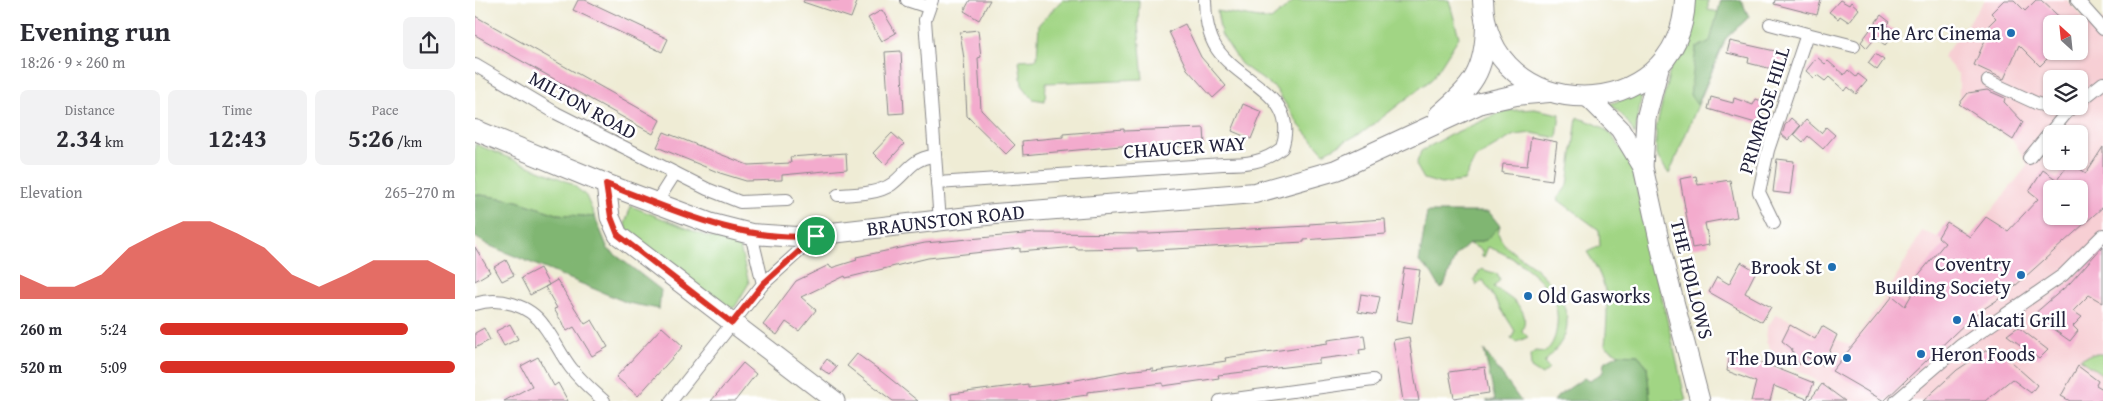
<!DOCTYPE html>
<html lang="en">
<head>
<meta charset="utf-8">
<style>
	:root { --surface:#fff; --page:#f2f2f3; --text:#2b2b33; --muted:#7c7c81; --accent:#d93025 }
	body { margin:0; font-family:"Gentium Book Plus",serif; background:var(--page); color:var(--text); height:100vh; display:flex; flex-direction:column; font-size:19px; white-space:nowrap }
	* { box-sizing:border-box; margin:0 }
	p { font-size:16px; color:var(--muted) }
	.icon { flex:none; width:28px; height:28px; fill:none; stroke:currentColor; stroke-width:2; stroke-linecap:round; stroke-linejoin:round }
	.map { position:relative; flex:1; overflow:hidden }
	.side { display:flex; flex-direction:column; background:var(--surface); width:475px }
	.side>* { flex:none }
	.needle { width:32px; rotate:333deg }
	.fabs { position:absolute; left:1568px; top:15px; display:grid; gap:10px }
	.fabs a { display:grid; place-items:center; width:45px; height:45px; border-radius:8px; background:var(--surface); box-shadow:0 1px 4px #0004; font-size:25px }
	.pin { position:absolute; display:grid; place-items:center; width:42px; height:42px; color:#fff; margin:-21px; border:2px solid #fff; border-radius:50%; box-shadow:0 1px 5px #0007 }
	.round { display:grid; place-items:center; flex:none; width:52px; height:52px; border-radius:8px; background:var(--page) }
	.head { display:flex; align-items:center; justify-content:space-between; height:85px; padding:0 20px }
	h1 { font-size:28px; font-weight:700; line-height:38px }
	.figures { display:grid; grid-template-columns:repeat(3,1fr); gap:8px; height:85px; padding:5px 20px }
	.figures div { display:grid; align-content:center; border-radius:8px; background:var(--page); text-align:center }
	.figures b { font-size:25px; font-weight:700 }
	.figures small { font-size:14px; font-weight:400 }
	.figures p { font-size:14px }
	.chart { height:140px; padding:10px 20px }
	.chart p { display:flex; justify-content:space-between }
	.chart svg { width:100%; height:90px; margin-top:5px; fill:var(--accent); opacity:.7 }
	ul { padding:0 20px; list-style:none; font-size:16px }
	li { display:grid; grid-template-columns:80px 60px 1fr; align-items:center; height:38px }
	li i { height:12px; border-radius:6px; background:var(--accent) }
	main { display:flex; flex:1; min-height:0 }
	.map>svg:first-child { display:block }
	.built { fill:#f7cfd4; fill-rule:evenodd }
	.green { fill:#a1d584; stroke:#627c60 }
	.forest { fill:#80b672; stroke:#516c56 }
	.building { fill:#f3abcd; fill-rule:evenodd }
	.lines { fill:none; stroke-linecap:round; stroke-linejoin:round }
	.street-casing { stroke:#888788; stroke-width:14 }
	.secondary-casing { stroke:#888788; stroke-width:21 }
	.primary-casing { stroke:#888788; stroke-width:22 }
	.street { stroke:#fff; stroke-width:12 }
	.secondary { stroke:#fff; stroke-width:19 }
	.primary { stroke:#fff; stroke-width:20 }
	.route-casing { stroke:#fff; stroke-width:10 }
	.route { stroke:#d93025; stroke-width:6 }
	.poi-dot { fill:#1f6fb2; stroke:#fff; stroke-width:2 }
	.labels { text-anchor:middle; stroke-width:5; stroke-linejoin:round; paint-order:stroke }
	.poi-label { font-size:20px; fill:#22223b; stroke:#fff; text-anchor:end }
	.street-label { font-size:20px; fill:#22223b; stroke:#fff }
</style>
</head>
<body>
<main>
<section class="side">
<div class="head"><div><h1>Evening run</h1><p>18:26 · 9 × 260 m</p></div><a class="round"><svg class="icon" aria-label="share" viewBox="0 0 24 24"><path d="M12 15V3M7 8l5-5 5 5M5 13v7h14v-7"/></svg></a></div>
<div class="figures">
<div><p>Distance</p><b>2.34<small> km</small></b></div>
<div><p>Time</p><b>12:43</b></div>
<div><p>Pace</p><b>5:26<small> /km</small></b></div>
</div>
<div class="chart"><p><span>Elevation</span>265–270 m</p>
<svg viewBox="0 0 160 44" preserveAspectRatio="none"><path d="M0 44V32L10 38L20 38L30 32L40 19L50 12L60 6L70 6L80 12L90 19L100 32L110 38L120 32L130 25L140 25L150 25L160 32V44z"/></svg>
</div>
<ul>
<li><b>260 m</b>5:24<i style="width:84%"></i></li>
<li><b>520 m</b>5:09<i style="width:100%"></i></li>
</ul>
</section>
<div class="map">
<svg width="1628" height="401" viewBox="0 0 1628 401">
	<rect width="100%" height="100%" fill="#fff"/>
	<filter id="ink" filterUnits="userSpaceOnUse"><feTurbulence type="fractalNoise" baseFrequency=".02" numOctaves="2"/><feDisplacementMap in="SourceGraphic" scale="10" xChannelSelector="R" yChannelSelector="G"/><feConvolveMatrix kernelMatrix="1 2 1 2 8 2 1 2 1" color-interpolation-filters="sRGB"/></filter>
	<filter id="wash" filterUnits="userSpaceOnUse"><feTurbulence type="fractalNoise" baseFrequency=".0096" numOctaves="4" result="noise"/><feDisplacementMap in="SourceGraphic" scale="20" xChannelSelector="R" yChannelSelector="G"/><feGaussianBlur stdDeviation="1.12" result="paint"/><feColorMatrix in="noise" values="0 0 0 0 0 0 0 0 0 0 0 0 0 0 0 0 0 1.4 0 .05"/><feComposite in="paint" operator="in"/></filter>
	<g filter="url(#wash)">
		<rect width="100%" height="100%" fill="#efecd5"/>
		<!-- built -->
		<path class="built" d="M1510,0h82l26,29 10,-9v381h-283l10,-13 -53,-29 -11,-17 1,-14 9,-14 74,31 33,-44 39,-70 16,6 9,-15 23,15 58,-72 -15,-25 -54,-36v-29l-16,-18zM1576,24h28v27h-28zM1576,79h28v27h-28zM1576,134h28v27h-28zM1576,189h28v27h-28z"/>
		<!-- green -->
		<g class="green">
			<path d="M587,0h77l-1,24 5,55 -97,4 -1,18 -12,-2 -11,-14 -3,-25 18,-1 2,-35z"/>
			<path d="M820,0h154l10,37 -27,42 -66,51 -42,23 -25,-28 -23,-36 -35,-25 -20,-30 -4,-23 54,9z"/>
			<path d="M1219,0h14v10l11,2 2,-12h20l8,17 -23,21 -57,136 -13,-19v-26l16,-67 14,-27z"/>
			<path d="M1168,88l-8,47c-7,-14 -14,-23 -26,-31l16,-5z"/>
			<path d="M1059,109l26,5 -3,24 -25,-5 -18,2 -39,23 -11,23 -23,3 -17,-5 -8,-14 5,-14 29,-16 54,-24z"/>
			<path d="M1102,118c34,8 36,19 54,47l55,236h-36l-3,-35 -9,-11 -19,-1 -14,-8c3,-41 6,-58 -18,-94l13,-6 -1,-16 -42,-31 11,-14z"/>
			<path d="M0,144l96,39 15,13 9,21 -38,-3 -43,-14 -39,-6z"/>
			<path d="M156,206l75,30 33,8 10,39 -14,24 -11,3 -93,-71 -6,-15z"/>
			<path d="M1025,226l-2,7c6,17 21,22 35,33 20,17 46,49 28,76 -4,7 -11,14 -17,21l5,6 -7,6 -11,-7 -1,-13 5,-4 10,1c8,-7 11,-16 12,-27 5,-38 -38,-67 -69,-78l-4,10h-2v-7l-13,-6 17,-4z"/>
			<path d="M1006,269l16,5 3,6 -6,7c16,12 38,21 28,44l6,6 -11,5 -6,-3 4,-8 -32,-51 -7,5 -2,-5z"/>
			<path d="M1616,354h12v21l-23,-16z"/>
		</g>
		<!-- forest -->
		<g class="forest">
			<path d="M1246,0h20l8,17 -23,21 -29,67 -7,-10 6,-47 14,-7z"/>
			<path d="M0,194l39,6 43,14 38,3 13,32 53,41 -2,19 -31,-6 -140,-58 -13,-8z"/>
			<path d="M952,212h62l11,14 -14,14 -17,4 -13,11 -12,31 -3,3 -10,-17 -12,-10z"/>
			<path d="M1009,350l36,50 1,1h-35l9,-1z"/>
			<path d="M1144,354l19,1 9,11 3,35h-96l4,-5 26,-18 6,3 13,-9 1,-10z"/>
		</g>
		<g id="blocks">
			<!-- building -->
			<g class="building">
				<path d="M103,0h7l83,39 -6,13 -89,-42z"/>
				<path d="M329,0h47l6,2 -6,16 -48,-16z"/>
				<path d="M495,0h20l-11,20 -15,-9z"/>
				<path d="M1300,0h46l-4,15 -43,-11z"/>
				<path d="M1365,0l9,5 2,-3 8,7 -10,13 -9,-6 -2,3 -9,-7z"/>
				<path d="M1529,0h10l11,11 11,-11h5l26,24h-16v31l-11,11 -21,-21 -15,34 -30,-14 12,-27 -5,-5 15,-15 -5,-5z"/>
				<path d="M407,10l14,23 -14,8 -14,-23z"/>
				<path d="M1406,15l9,7 -3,3 9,7 -11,13 -8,-6 1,-4 -11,13 -6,-6z"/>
				<path d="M0,16l185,104 -7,14 -178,-99z"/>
				<path d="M710,24l16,33 25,29 -13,12 -26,-29 -18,-37z"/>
				<path d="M503,30l3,27 -3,1 3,52 34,35 -9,9 -39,-38 -3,-57 -4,-27z"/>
				<path d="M1255,41l54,12 -4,18 -32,-8 1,-5 -22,-5z"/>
				<path d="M426,51l3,62 -15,1 -4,-62z"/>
				<path d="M1400,54l9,6 -7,10 -9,-7z"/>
				<path d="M1342,57l8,7 3,-3 16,14 4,-5 8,7 2,-3 9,7 -11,13 -8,-7 -3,4 -16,-14 -4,4 -8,-6 -3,3 -8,-7z"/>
				<path d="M1512,90l18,8 -1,4 19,20 -10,18 -54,-36 9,-11z"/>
				<path d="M1236,97l22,6 1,-5 19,7 3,-6 11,4 -8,21 -51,-15z"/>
				<path d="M768,104l19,8 -11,27 -19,-8z"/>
				<path d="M1316,118l9,8 -12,14 -6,-5 3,-10z"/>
				<path d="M1331,120l15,13 5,-6 9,8 -12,14 -15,-13 -5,6 -9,-8z"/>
				<path d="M729,128l1,17 -34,2v-3l-39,3v-2l-109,10 -1,-14 41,-4v-3l61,-5v2z"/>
				<path d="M189,132l84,33 43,-2 -1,-6 56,-4 1,16 -65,6v5l-36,1 -26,-8 -63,-26z"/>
				<path d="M417,133l12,11 -19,21 -12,-12z"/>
				<path d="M1056,137l26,5 -5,38 -50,-7 1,-9 24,2z"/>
				<path d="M1628,147v60l-98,88 -32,21 -89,85 -52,-30 61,-75 12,10 15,-26 -4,-2 29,-35 -7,-6 9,-15 23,15 16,-20 22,14 30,-32 -9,-7 14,-22 14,10 13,-18 16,11zM1576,189h28v27h-28z"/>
				<path d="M1302,159l17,2 -4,33 -17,-2z"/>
				<path d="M1221,176l2,9 32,-5 7,37 -32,6 4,22 -17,3 -12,-69z"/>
				<path d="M910,219l1,15 -82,6v2l-167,9v-3l-61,1v-2l-56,5v-4l-92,10 -82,20 -1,-2 -44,21 15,13 -17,21 -13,-9 -9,13 -14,-10 33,-44 33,-16 2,3 26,-8 -1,-3 69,-14 110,-10 114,1 160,-8v-2z"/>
				<path d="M1628,246v57l-14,-8 -16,16 9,6 -9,9 5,5 -8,10 -37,-26 37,-32z"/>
				<path d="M0,247l15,25 -15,9z"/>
				<path d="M31,260l8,15 -12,6 -8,-14z"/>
				<path d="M1266,262l15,9 -11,22 26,14 -9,15 -53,-30 8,-15 12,7z"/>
				<path d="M65,268l9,17 -19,10 -9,-17z"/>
				<path d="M929,268l16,2 -8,53 -16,-3z"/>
				<path d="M82,280l28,44 7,-4 16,27 -16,9 -18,-29 -7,4 -13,-22 3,-1 -12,-21z"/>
				<path d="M886,294l19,3 -4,18 -18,-3z"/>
				<path d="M35,324l8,15 -14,7 -8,-15z"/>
				<path d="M1315,325l25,14 7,-13 15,9 -14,31 -18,-10 -6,9 -8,-17 -9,-7z"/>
				<path d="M187,327l21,19 -45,50 -22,-19z"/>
				<path d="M1543,327l30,23 -9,9 -32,-24z"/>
				<path d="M9,328l6,12 -15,8v-15z"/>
				<path d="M889,335l2,14 -7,1 1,4 -41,5v4l-101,12 1,3 -56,8v-3l-76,9v3l-42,6h-93l-1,-7 77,-10v3l32,-4 65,-12 28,-3v3l40,-5 33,-5 -1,-3 103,-15v-3z"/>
				<path d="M934,337l6,43 4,21h-16l-5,-32 -5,-29z"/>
				<path d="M1518,346l44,39 -6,8 -19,-14 -27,22h-62l34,-31z"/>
				<path d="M382,354l25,18 36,29h-25l-27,-20 -19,-15z"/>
				<path d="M1255,355l44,12 40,16 -7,16 -33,-13 -4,15h-19l5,-19 -29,-11z"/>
				<path d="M63,357l16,29 4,-3 10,18h-64l28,-15 -11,-20z"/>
				<path d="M352,359l10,8 -7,8 -10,-7z"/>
				<path d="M268,363l13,11 -21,27h-24z"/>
				<path d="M1603,366l20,15 -2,4 7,4v12h-33l-9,-5z"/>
				<path d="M1010,367l4,26 -35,5 -5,-26z"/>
				<path d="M1347,384l23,17h-36z"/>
			</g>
		</g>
	</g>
	<g filter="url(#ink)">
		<use href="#blocks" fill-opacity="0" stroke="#888788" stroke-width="1"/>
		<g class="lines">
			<!-- street casing -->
			<g class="street-casing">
				<g id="street">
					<path d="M432,0l21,7"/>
					<path d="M457,0l-7,20 15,202"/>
					<path d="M1602,0l26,29"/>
					<path d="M1295,24l37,10"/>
					<path d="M0,65l81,48 151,76 33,13 47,-2"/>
					<path d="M1513,81l50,23 29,6"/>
					<path d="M1604,102l24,-19"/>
					<path d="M1554,158l43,-52"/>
					<path d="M462,183l286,-19c23,0 40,-1 59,-16 18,-53 -41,-64 -65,-99 -9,-13 -12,-34 -12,-49"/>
					<path d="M363,195c17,-1 40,-1 54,-11 16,-12 19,-25 41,-28"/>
					<path d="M181,203l19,-30"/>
					<path d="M1299,223l-15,-31 9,-42 39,-116 47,12"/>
					<path d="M288,284l53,-48"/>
					<path d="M0,304c24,-8 55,1 69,22 10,13 17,29 27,42 10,13 22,23 33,33"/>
					<path d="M196,401l92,-117 -12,-50"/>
					<path d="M745,401l153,-21"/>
					<path d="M1421,401l64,-55 103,-71 40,-40"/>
				</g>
			</g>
			<!-- secondary casing -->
			<g class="secondary-casing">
				<g id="secondary">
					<path d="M1185,64l-14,54 -3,49 22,100 35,134"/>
					<path d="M1114,98l31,31 23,38"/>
					<path d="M131,184l4,33 8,18 217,166"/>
				</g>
			</g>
			<!-- primary casing -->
			<g class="primary-casing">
				<g id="primary">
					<path d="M1008,0c3,128 197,129 202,0"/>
					<path d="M964,115c33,-29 46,-42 47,-89"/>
					<path id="s1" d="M0,130l131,54 106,40 39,10 46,3 198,-23 260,-21 81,-23 145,-67 35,-8 33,-3"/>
				</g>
			</g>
			<!-- street -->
			<use href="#street" class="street"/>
			<!-- secondary -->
			<use href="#secondary" class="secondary"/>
			<!-- primary -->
			<use href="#primary" class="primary"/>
		</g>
	</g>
	<g class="lines" filter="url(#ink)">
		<!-- route casing -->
		<g class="route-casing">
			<path id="route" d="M131,184c70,27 134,58 210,52l-53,48 -31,39 -114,-88 -7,-18z"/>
		</g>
		<!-- route -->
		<use href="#route" class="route"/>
	</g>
	<!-- markers -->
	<g class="poi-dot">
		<circle cx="1536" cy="33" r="5"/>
		<circle cx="1357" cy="267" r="5"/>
		<circle cx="1546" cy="275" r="5"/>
		<circle cx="1053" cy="296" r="5"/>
		<circle cx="1482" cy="320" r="5"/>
		<circle cx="1446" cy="354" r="5"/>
		<circle cx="1372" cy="358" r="5"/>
	</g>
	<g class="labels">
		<!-- poi labels -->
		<g class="poi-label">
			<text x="1526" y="40">The Arc Cinema</text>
			<text x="1536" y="271">Coventry<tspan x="1536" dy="23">Building Society</tspan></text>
			<text x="1347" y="274">Brook St</text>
			<text x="1063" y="303" text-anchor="start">Old Gasworks</text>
			<text x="1492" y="327" text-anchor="start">Alacati Grill</text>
			<text x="1456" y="361" text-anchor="start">Heron Foods</text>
			<text x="1362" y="365">The Dun Cow</text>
		</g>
		<!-- street labels -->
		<g class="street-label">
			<text transform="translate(108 105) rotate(29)" y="7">MILTON ROAD</text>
			<text transform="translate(1289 110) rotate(-73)" y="7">PRIMROSE HILL</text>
			<text transform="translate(710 147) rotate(-4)" y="7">CHAUCER WAY</text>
			<text dy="7" stroke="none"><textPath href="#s1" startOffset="491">BRAUNSTON ROAD</textPath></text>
			<text transform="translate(1217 279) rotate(76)" y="7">THE HOLLOWS</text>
		</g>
	</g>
</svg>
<div class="fabs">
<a><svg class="needle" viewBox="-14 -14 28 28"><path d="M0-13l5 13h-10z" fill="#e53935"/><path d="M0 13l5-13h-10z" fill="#7c7c81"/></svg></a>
<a><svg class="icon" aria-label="layers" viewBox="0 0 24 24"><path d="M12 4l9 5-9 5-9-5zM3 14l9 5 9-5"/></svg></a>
<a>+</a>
<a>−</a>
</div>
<div class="pin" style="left:341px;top:236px;background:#1e9e55"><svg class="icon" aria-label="arrive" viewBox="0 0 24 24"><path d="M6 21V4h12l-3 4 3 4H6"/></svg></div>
</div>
</main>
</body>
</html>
